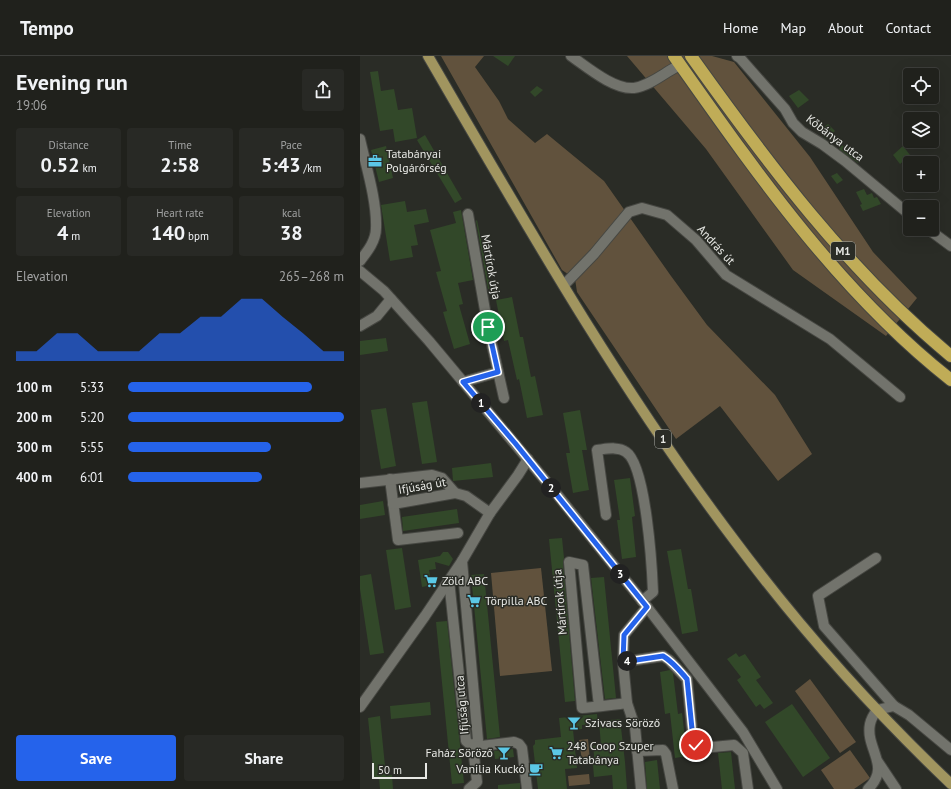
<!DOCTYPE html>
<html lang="en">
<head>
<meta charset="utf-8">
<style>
	:root { --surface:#20211c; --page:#282925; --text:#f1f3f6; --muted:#a2a3a3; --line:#3d3e3b; --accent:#2563eb }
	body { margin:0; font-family:"PT Sans",sans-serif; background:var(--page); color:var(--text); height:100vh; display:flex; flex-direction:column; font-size:15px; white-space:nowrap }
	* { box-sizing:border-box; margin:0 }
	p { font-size:13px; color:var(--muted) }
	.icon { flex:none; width:22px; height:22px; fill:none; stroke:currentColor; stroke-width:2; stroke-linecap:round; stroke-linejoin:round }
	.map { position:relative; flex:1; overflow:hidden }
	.details { display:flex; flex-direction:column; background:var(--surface); width:360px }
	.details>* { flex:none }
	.fabs { position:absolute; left:543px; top:12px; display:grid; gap:8px }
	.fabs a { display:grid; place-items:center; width:36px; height:36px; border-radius:4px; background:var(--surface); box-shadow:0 4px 16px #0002,0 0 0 1px var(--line); font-size:20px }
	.scale { position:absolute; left:12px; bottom:10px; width:55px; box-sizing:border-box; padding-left:4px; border:2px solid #e7e8e4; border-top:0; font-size:11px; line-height:14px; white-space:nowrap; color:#e7e8e4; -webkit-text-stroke:3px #2a2c26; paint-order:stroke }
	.pin { position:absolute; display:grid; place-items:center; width:34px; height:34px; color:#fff; margin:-17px; border:2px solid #fff; border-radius:50%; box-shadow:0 1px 4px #0007 }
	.km { position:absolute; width:20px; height:20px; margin:-10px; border-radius:50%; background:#222; color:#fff; font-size:11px; line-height:20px; text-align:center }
	.round { display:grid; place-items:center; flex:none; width:42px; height:42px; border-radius:4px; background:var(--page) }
	.overview { display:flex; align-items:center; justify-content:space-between; height:68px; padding:0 16px }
	h1 { font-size:22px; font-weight:600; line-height:30px }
	.stats { display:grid; grid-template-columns:repeat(3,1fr); gap:6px; height:68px; padding:4px 16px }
	.stats div { display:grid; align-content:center; border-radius:4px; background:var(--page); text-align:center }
	.stats b { font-size:20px; font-weight:600 }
	.stats small { font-size:11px; font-weight:400 }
	.stats p { font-size:11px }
	.chart { height:112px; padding:8px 16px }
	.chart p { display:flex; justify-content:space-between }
	.chart svg { width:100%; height:72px; margin-top:4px; fill:var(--accent); opacity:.7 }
	.primary-button { display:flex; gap:8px; margin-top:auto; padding:8px 16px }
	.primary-button a { flex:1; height:46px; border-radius:4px; background:var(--accent); color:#fff; font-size:16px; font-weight:600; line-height:46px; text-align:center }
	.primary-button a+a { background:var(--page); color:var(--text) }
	ul { padding:0 16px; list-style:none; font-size:13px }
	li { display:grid; grid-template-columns:64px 48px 1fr; align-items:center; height:30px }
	li i { height:10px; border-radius:5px; background:var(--accent) }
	header { display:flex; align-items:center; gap:24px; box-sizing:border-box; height:56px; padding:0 20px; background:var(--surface); border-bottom:1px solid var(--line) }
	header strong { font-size:19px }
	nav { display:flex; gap:22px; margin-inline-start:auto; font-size:14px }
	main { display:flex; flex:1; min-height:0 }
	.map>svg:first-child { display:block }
	.green { fill:#61523d }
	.building { fill:#324829 }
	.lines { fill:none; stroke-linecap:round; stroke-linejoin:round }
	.minor-casing { stroke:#464742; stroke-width:12 }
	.major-casing { stroke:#464742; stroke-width:12 }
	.highway-casing { stroke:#464742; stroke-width:14 }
	.minor { stroke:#72736c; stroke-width:10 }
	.major { stroke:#a1955f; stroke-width:10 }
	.highway { stroke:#c0ac57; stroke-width:12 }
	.route-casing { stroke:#fff; stroke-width:8 }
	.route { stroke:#2563eb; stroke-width:5 }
	.labels { text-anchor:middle; stroke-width:3; stroke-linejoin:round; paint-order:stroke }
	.shield { fill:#2a2c26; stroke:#aeb0ab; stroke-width:1 }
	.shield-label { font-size:11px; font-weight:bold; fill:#e7e8e4 }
	.street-label { font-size:12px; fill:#e7e8e4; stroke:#2a2c26 }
	.poi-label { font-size:12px; fill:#e7e8e4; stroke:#2a2c26; text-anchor:start }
</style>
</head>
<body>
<header>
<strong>Tempo</strong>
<nav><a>Home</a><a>Map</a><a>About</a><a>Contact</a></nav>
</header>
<main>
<section class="details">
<div class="overview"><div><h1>Evening run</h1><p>19:06</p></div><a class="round"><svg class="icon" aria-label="share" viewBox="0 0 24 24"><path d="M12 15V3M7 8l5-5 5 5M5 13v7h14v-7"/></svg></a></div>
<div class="stats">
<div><p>Distance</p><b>0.52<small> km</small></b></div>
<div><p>Time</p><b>2:58</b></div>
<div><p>Pace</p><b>5:43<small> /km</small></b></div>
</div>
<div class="stats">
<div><p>Elevation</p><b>4<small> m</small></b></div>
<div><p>Heart rate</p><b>140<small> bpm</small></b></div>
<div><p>kcal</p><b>38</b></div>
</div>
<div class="chart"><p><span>Elevation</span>265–268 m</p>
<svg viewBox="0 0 160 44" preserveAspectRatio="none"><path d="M0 44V38L10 38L20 27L30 27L40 38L50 38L60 38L70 27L80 27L90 17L100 17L110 6L120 6L130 17L140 27L150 38L160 38V44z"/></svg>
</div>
<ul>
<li><b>100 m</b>5:33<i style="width:85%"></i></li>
<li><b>200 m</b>5:20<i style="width:100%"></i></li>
<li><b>300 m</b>5:55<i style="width:66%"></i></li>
<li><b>400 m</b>6:01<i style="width:62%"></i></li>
</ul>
<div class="primary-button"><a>Save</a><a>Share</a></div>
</section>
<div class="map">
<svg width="591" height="733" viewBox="0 0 591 733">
	<rect width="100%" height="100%" fill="#2a2c26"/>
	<!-- green -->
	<g class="green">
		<path d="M81,0h43l-9,11 24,34 9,18 27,24 12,-9 57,47 67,95 36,49 68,70 37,59 -34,27 -58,-75 -44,33 -99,-147 -2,-13 -13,-9z"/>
		<path d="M267,0h85l22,6 76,95 63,95 44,46 -31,38 -93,-66 -87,-121z"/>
		<path d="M181,512l11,103 -52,5 -9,-103z"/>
		<path d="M450,623l46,63 -16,11 -45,-62z"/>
		<path d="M228,683l2,21 -8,1 -3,-21z"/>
		<path d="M490,694l20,28 -16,11h-20l-13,-19z"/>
		<path d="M229,718l1,10 -21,2 -1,-10z"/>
	</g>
	<!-- building -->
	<g class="building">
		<path d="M133,0h22l-7,10z"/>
		<path d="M18,15l3,20 13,-2 4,21 14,-2 5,30 -22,4 -2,-13 -13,2 -10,-59z"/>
		<path d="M177,30l6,4 -8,7 -5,-5z"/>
		<path d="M439,34l10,10 -11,8 -9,-12z"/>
		<path d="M468,68l7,7 -9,8 -7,-8z"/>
		<path d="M65,79l37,64 -7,4 -38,-63z"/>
		<path d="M482,89l18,16 -2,2 -19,-14z"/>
		<path d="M26,90l7,32 -14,4 -8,-32z"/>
		<path d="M543,90l7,9 -10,9 -7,-9z"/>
		<path d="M477,117l6,7 -6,4 -6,-8z"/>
		<path d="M504,133l3,6 5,-2 2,5 3,-1 4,7 -18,7 -3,-6 2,-1 -6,-12z"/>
		<path d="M45,145l2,11 19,-3 3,13 -15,3 4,20 -7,1 2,11 -23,4 -9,-56z"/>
		<path d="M101,154l12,70 -15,3 5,21 -4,1 11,39 -16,5 -11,-37 4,-1 -11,-39 5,-1 -11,-41 26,-7 -3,-11z"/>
		<path d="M117,164l14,68 -3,1 -12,-68z"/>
		<path d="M152,241l8,40h3l8,40 4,-1 8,39 -16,3 -8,-39 -2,1 -9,-40 -4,1 -8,-41z"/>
		<path d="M26,282l2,13 -28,4v-14z"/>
		<path d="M67,345l10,61 -15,2 -10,-61z"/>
		<path d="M26,352l10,58 -15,3 -10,-59z"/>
		<path d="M220,354l7,40h-5l7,40 -16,3 -7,-40h4l-7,-40z"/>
		<path d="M131,407l2,14 -40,4 -1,-13z"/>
		<path d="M270,422l5,38 -3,1 4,40 -14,2 -5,-39h3l-6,-40z"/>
		<path d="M23,445l2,14 -25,4v-14z"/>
		<path d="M97,453l2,14 -56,8 -1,-14z"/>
		<path d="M202,482l2,20 -1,5 12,138 -10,1 -16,-163z"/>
		<path d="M42,492l9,59 -16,3 -9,-60z"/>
		<path d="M321,493l7,40h3l7,42 -16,3 -15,-83z"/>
		<path d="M83,496h5l5,7 -4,7 -14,-4 1,7 -7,1 3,15 -10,2 -4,-27 22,-4z"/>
		<path d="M11,518l13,79 -14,2 -10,-66v-13z"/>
		<path d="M124,518l16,163 -13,2 -16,-164z"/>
		<path d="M244,521l12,121 -11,1 -14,-121z"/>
		<path d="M87,565l17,162 -12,1 -16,-162z"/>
		<path d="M376,597l3,4 6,-3 16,23 -5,3 17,23 -9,6 -4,-5 -4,3 -19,-27 4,-3 -14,-18z"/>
		<path d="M310,614l3,3 5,41 4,-1 5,43 -12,2 -5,-45 -5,1 -5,-42z"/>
		<path d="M70,646l1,13 -40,4 -1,-13z"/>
		<path d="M432,648l38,54 -27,19 -38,-55z"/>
		<path d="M237,658l1,10 -16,1v4l-9,1 4,38 -12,1 2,20h-29l-5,-43 2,-2v-4l26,-3 -2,-19z"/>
		<path d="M20,660l6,60 6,-1 1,14h-13l-1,-11h-5l-6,-60z"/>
		<path d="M260,663l5,43 2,27h-14l-1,-14 -18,2 -1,-12h2l-2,-19 8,-1 -2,-24z"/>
		<path d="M153,693l1,8 -19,2 -1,-8z"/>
		<path d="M371,696l4,37h-13l-4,-36z"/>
		<path d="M297,704l3,29h-13l-2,-27z"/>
		<path d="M160,727v6h-22v-4z"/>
	</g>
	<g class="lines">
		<!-- minor casing -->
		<g class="minor-casing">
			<g id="minor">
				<path d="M211,0c16,11 43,34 63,32 15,-2 29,-14 42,-21"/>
				<path d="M377,0l3,2 45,51 8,14 9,9 20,12 23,17 65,54"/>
				<path d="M0,83c6,27 17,62 16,89 0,13 -9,24 -16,33"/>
				<path d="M108,158l20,113 16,71"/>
				<path d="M568,173l23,17"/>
				<path d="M0,215l24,20 45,50 126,151 92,115 96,125 34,57"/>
				<path d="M204,229l30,-31 35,-42 13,-4 25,7 29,25 30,35 104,64 70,58"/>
				<path d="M0,270l17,-10 14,-17"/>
				<path d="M103,326l35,-10"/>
				<path d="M30,423l8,61 60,-7"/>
				<path d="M0,427l72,-8 10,3 13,15"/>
				<path d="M33,448l62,-11 11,3 24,17"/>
				<path d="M246,459l-9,-65c9,-1 21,-4 29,2 20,13 26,115 27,140l-11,9"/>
				<path d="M516,502l-58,38 6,30 70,80"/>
				<path d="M89,524l17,161 7,6 5,-7 -16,-179"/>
				<path d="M263,606l40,-6 6,4 18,19 6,60 3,6 6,3 32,-3 9,8 5,36"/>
				<path d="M239,650l-16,-141 -14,-3 13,146c15,-1 30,-3 45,-5"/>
				<path d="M0,651l65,-91 37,-55 28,-48 28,-38 10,-16"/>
				<path d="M277,695l26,-1 3,4 7,35"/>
				<path d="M518,706l18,27"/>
				<path d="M109,733l8,-7 -4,-35 41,-5 5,2 3,4 5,41"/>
				<path d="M281,733l-6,-62 -8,-24 -4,-41 1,-27 23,-28"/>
				<path d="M508,733c24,-23 -3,-40 2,-65 1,-5 4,-10 7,-14l17,-4 15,9 42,35"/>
			</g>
		</g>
		<!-- major casing -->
		<g class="major-casing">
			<path id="major" d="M68,0c96,165 191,332 307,485 65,87 137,168 216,243"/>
		</g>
		<!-- highway casing -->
		<g class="highway-casing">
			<g id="highway">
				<path d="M314,0c82,116 164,235 277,324"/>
				<path d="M331,0c77,108 157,215 260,300"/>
			</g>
		</g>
		<!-- minor -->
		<use href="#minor" class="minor"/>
		<!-- major -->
		<use href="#major" class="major"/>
		<!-- highway -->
		<use href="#highway" class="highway"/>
	</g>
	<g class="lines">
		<!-- route casing -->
		<g class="route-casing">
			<path id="route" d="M128,271l10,45 -35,10 52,61 132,164 -23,28 -1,27 40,-6c10,6 17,15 24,23l6,60 3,6"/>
		</g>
		<!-- route -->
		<use href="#route" class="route"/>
	</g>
	<!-- icons -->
	<defs>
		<g id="office-bare" transform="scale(1.08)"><path d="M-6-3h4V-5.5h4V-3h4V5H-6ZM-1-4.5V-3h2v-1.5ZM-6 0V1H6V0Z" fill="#5bc8e6" stroke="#2a2c26" stroke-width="2.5" paint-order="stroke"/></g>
		<g id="supermarket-bare" transform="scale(1.08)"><path d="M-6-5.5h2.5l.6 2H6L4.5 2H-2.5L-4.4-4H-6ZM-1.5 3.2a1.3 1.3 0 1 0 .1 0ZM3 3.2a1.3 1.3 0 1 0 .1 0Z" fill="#5bc8e6" stroke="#2a2c26" stroke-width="2.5" paint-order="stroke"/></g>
		<g id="bar-bare" transform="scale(1.08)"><path d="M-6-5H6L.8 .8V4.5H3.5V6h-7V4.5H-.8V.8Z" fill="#5bc8e6" stroke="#2a2c26" stroke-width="2.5" paint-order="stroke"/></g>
		<g id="cafe-bare" transform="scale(1.08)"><path d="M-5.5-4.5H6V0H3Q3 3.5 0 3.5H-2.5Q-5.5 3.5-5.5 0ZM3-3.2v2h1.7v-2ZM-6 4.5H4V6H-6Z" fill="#5bc8e6" stroke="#2a2c26" stroke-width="2.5" paint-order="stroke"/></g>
	</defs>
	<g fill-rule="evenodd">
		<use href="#office-bare" x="15" y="105"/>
		<use href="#supermarket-bare" x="71" y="525"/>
		<use href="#supermarket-bare" x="114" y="545"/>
		<use href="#bar-bare" x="214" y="667"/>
		<use href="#bar-bare" x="144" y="697"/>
		<use href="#supermarket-bare" x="196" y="697"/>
		<use href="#cafe-bare" x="176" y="713"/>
	</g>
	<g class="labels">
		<!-- shield labels -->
		<g class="shield">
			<rect x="471" y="186" width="24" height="18" rx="3"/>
			<rect x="295" y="374" width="16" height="18" rx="3"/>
		</g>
		<g class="shield-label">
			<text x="483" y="199">M1</text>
			<text x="303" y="387">1</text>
		</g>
		<!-- street labels -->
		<g class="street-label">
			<text transform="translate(475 82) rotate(37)" y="4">Kőbánya utca</text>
			<text transform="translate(356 189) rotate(47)" y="4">András út</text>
			<text transform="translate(131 211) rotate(80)" y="4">Mártírok útja</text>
			<text transform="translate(62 430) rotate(-10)" y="4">Ifjúság út</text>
			<text transform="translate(200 546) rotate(-95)" y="4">Mártírok útja</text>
			<text transform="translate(102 649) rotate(-95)" y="4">Ifjúság utca</text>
		</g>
		<!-- poi labels -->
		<g class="poi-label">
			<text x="26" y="102">Tatabányai<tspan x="26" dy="14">Polgárőrség</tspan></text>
			<text x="82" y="529">Zöld ABC</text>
			<text x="125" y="549">Törpilla ABC</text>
			<text x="225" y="671">Szivacs Söröző</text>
			<text x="207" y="694">248 Coop Szuper<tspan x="207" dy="14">Tatabánya</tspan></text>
			<text x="133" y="701" text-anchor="end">Faház Söröző</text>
			<text x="165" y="717" text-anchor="end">Vanilia Kuckó</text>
		</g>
	</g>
</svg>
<div class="fabs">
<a><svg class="icon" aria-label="locate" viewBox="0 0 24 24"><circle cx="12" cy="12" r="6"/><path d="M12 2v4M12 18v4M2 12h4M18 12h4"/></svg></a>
<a><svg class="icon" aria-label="layers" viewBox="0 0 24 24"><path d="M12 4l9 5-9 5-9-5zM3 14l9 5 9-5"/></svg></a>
<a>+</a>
<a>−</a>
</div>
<div class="scale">50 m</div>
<div class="pin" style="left:128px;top:271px;background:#1e9e55"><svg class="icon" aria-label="arrive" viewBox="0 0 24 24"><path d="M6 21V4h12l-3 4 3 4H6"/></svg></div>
<div class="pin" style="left:336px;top:689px;background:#d93025"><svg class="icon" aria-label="check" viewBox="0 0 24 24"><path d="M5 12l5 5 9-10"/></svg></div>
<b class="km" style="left:121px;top:347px">1</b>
<b class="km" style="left:191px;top:432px">2</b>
<b class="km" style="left:260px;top:518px">3</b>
<b class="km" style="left:267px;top:605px">4</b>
</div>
</main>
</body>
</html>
